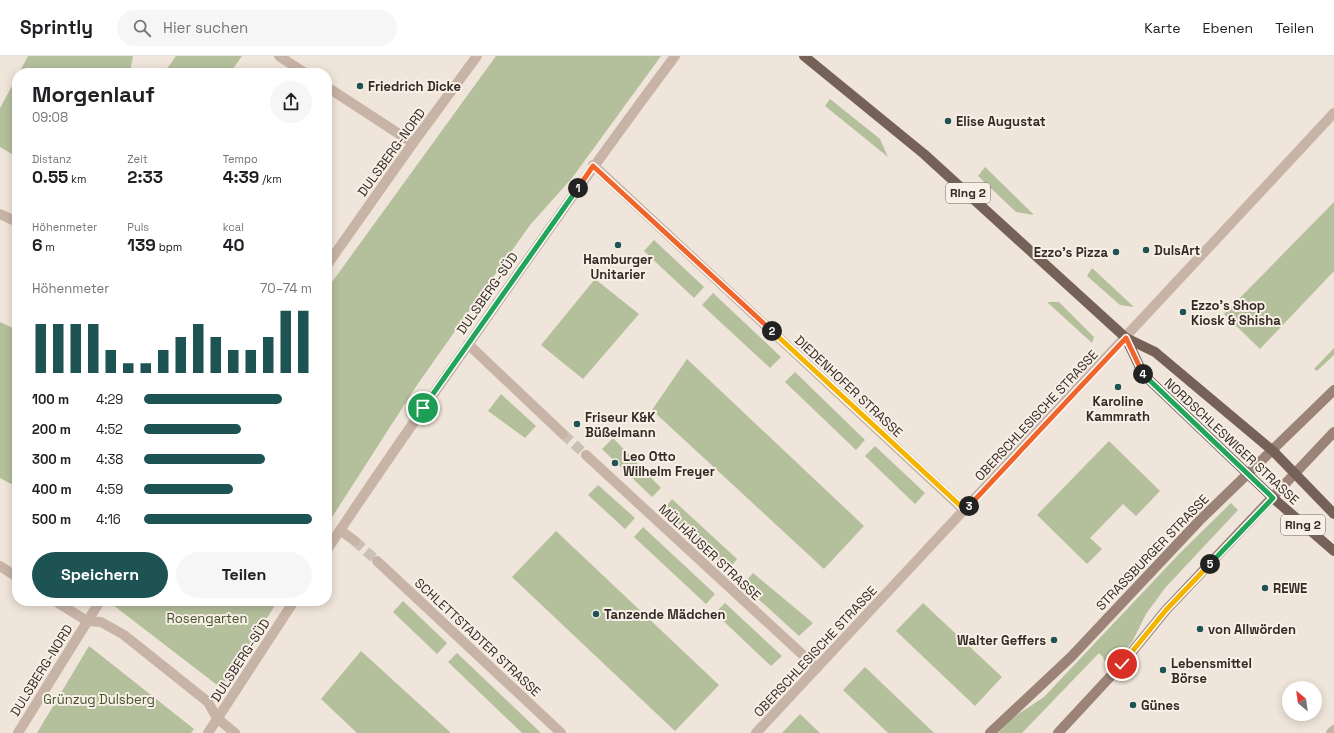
<!DOCTYPE html>
<html lang="de">
<head>
<meta charset="utf-8">
<style>
	:root { --surface:#fff; --page:#f6f6f6; --text:#202124; --muted:#757577; --line:#e0e0e0; --accent:#1e5354 }
	body { margin:0; font-family:"Space Grotesk",sans-serif; background:var(--page); color:var(--text); height:100vh; display:flex; flex-direction:column; font-size:15px; white-space:nowrap }
	* { box-sizing:border-box; margin:0 }
	p { font-size:13px; color:var(--muted) }
	.icon { flex:none; width:22px; height:22px; fill:none; stroke:currentColor; stroke-width:2; stroke-linecap:round; stroke-linejoin:round }
	.map { position:relative; flex:1; overflow:hidden }
	.sheet { position:absolute; left:12px; top:12px; width:320px; height:538px; display:flex; flex-direction:column; background:var(--surface); border-radius:16px; box-shadow:0 2px 10px #0003 }
	.sheet>* { flex:none }
	.needle { width:26px; rotate:331deg }
	.controls { position:absolute; left:1282px; top:625px; display:grid; gap:8px }
	.controls a { display:grid; place-items:center; width:40px; height:40px; border-radius:50%; background:var(--surface); box-shadow:0 2px 10px #0003; font-size:20px }
	.pin { position:absolute; display:grid; place-items:center; width:34px; height:34px; color:#fff; margin:-17px; border:2px solid #fff; border-radius:50%; box-shadow:0 1px 4px #0007 }
	.km { position:absolute; width:20px; height:20px; margin:-10px; border-radius:50%; background:#222; color:#fff; font-size:11px; line-height:20px; text-align:center }
	.round { display:grid; place-items:center; flex:none; width:42px; height:42px; border-radius:21px; background:var(--page) }
	.overview { display:flex; align-items:center; justify-content:space-between; height:68px; padding:0 20px }
	h1 { font-size:22px; font-weight:600; line-height:30px }
	.metrics { display:grid; grid-template-columns:repeat(3,1fr); gap:6px; height:68px; padding:4px 20px }
	.metrics div { display:grid; align-content:center }
	.metrics b { font-size:17px; font-weight:600 }
	.metrics small { font-size:11px; font-weight:400 }
	.metrics p { font-size:11px }
	.chart { height:112px; padding:8px 20px }
	.chart p { display:flex; justify-content:space-between }
	.chart svg { width:100%; height:72px; margin-top:4px; stroke:var(--accent); stroke-width:6 }
	.primary-button { display:flex; gap:8px; margin-top:auto; padding:8px 20px }
	.primary-button a { flex:1; height:46px; border-radius:24px; background:var(--accent); color:#fff; font-size:16px; font-weight:600; line-height:46px; text-align:center }
	.primary-button a+a { background:var(--page); color:var(--text) }
	ul { padding:0 20px; list-style:none; font-size:13px }
	li { display:grid; grid-template-columns:64px 48px 1fr; align-items:center; height:30px }
	li i { height:10px; border-radius:5px; background:var(--accent) }
	header { display:flex; align-items:center; gap:24px; box-sizing:border-box; height:56px; padding:0 20px; background:var(--surface); border-bottom:1px solid var(--line) }
	header strong { font-size:19px }
	nav { display:flex; gap:22px; margin-inline-start:auto; font-size:14px }
	.search { width:280px; height:36px; background:var(--page); display:flex; align-items:center; gap:10px; box-sizing:border-box; padding:0 14px; border-radius:22px; color:var(--muted); font-size:15px }
	.map>svg:first-child { display:block }
	.green { fill:#b4bf9b }
	.lines { fill:none; stroke-linecap:round; stroke-linejoin:round }
	.street-tunnel { stroke:#cac0b6; stroke-width:10; stroke-dasharray:10 5; stroke-linecap:butt }
	.street { stroke:#c8b4a6; stroke-width:10 }
	.secondary { stroke:#9b8378; stroke-width:10 }
	.primary { stroke:#766158; stroke-width:10 }
	.split-1-casing { stroke:#fff; stroke-width:8 }
	.split-2-casing { stroke:#fff; stroke-width:8 }
	.split-3-casing { stroke:#fff; stroke-width:8 }
	.split-4-casing { stroke:#fff; stroke-width:8 }
	.split-5-casing { stroke:#fff; stroke-width:8 }
	.split-6-casing { stroke:#fff; stroke-width:8 }
	.split-1 { stroke:#22a559; stroke-width:5 }
	.split-2 { stroke:#f0652b; stroke-width:5 }
	.split-3 { stroke:#f5b400; stroke-width:5 }
	.split-4 { stroke:#f0652b; stroke-width:5 }
	.split-5 { stroke:#22a559; stroke-width:5 }
	.split-6 { stroke:#f5b400; stroke-width:5 }
	.poi-dot { fill:#1e5354; stroke:#f8efe6; stroke-width:1.5 }
	.labels { text-anchor:middle; stroke-width:4; stroke-linejoin:round; paint-order:stroke }
	.shield { fill:#f8efe6; stroke:#6f6660; stroke-width:1 }
	.shield-label { font-size:12px; font-weight:bold; fill:#342b27 }
	.poi-label { font-size:13px; font-weight:bold; fill:#342b27; stroke:#f8efe6; text-anchor:start }
	.street-label { font-size:13px; fill:#342b27; stroke:#f8efe6 }
	.park-label { font-size:13px; fill:#45522c; stroke:#f8efe6 }
</style>
</head>
<body>
<header>
<strong>Sprintly</strong>
<div class="search"><svg class="icon" aria-label="search" viewBox="0 0 24 24"><circle cx="10" cy="10" r="6"/><path d="M15 15l6 6"/></svg>Hier suchen</div>
<nav><a>Karte</a><a>Ebenen</a><a>Teilen</a></nav>
</header>
<div class="map">
<svg width="1334" height="677" viewBox="0 0 1334 677">
	<rect width="100%" height="100%" fill="#f0e5da"/>
	<!-- green -->
	<g class="green">
		<path d="M28,0h105l-3,15 2,2h-113z"/>
		<path d="M176,0h66l-12,17h-66z"/>
		<path d="M496,0h165l-89,122 -42,47 -113,160 -90,140v-236z"/>
		<path d="M17,21v80l-17,-10v-39z"/>
		<path d="M830,43l50,40 8,18 -63,-51z"/>
		<path d="M985,111l49,48 -18,-3 -38,-36z"/>
		<path d="M1334,146v69l-74,78 -36,-35z"/>
		<path d="M654,184l50,47 -10,11 -50,-47z"/>
		<path d="M1092,212l42,39 -14,-2 -33,-29z"/>
		<path d="M595,223l44,35 -56,65 -42,-34z"/>
		<path d="M713,237l68,64 -11,11 -68,-63z"/>
		<path d="M1047,246h12l35,35 -2,6z"/>
		<path d="M0,266l17,8v157l-17,-9z"/>
		<path d="M1334,292v7l-17,16 -3,-2z"/>
		<path d="M687,303l177,167 -40,43 -172,-159z"/>
		<path d="M795,316l70,68 -9,10 -71,-68z"/>
		<path d="M501,338l35,32 -11,12 -37,-27z"/>
		<path d="M613,382l48,50 -9,9 -50,-48z"/>
		<path d="M1109,385l51,50 -24,25 -13,-12 -33,34 12,11 -15,15 -50,-49z"/>
		<path d="M875,390l50,47 -10,11 -50,-48z"/>
		<path d="M598,429l37,33 -10,11 -37,-34z"/>
		<path d="M672,443l65,60 -8,10 -66,-59z"/>
		<path d="M1231,447l7,7 -73,78 -19,26 -14,28 -24,29 -5,-14 -4,-4 -77,80h-24l14,-15 32,-21 135,-143z"/>
		<path d="M643,471l72,67 -9,10 -72,-67z"/>
		<path d="M556,475l163,154 -44,46 -163,-154z"/>
		<path d="M753,517l60,50 -14,13 -56,-51z"/>
		<path d="M116,545h162l-57,87 -108,-83z"/>
		<path d="M403,545l44,42 -10,11 -44,-42z"/>
		<path d="M725,547l57,53 -11,10 -56,-53z"/>
		<path d="M923,547l79,74 -27,29 -79,-75z"/>
		<path d="M89,590l105,83 -3,4h-154z"/>
		<path d="M361,595l90,82h-94l-36,-34z"/>
		<path d="M457,597l84,80h-19l-74,-71z"/>
		<path d="M865,611l69,66h-46l-45,-43z"/>
		<path d="M800,658l20,19h-38z"/>
	</g>
	<g class="lines">
		<!-- street-tunnel -->
		<g class="street-tunnel">
			<path d="M563,378l23,21"/>
			<path d="M355,485l22,20"/>
		</g>
		<!-- street -->
		<g class="street">
			<path d="M279,0l26,17"/>
			<path d="M327,31l86,56"/>
			<path d="M593,109l372,346"/>
			<path d="M0,158l17,8"/>
			<path d="M327,209l86,-122 64,-87"/>
			<path d="M468,288l95,90"/>
			<path d="M586,399l231,213"/>
			<path d="M340,474l15,11"/>
			<path d="M327,494c46,-70 93,-137 141,-205 68,-98 136,-194 207,-289"/>
			<path d="M377,505l184,172"/>
			<path d="M0,510l17,11"/>
			<path d="M55,545l32,20 14,1 23,13 84,67 9,16 18,15"/>
			<path d="M18,677l82,-132"/>
			<path d="M208,677l86,-132"/>
			<path d="M756,677l578,-620"/>
			<path d="M1331,677l3,-3"/>
		</g>
		<!-- secondary -->
		<g class="secondary">
			<path d="M990,677l81,-76 128,-136 135,-131"/>
			<path d="M1058,677l64,-69 44,-54 168,-178"/>
		</g>
		<!-- primary -->
		<g class="primary">
			<path d="M804,0l120,98 202,184 29,14 118,99 61,63"/>
			<path d="M1126,282l17,36 130,124 61,53"/>
		</g>
	</g>
	<g class="lines">
		<!-- split-1 casing -->
		<g class="split-1-casing">
			<path id="split-1" d="M423,352l155,-220"/>
		</g>
		<!-- split-2 casing -->
		<g class="split-2-casing">
			<path id="split-2" d="M578,132l15,-22 179,165"/>
		</g>
		<!-- split-3 casing -->
		<g class="split-3-casing">
			<path id="split-3" d="M772,275l193,179 4,-4"/>
		</g>
		<!-- split-4 casing -->
		<g class="split-4-casing">
			<path id="split-4" d="M969,450l157,-168 17,36"/>
		</g>
		<!-- split-5 casing -->
		<g class="split-5-casing">
			<path id="split-5" d="M1143,318l130,124 -63,66"/>
		</g>
		<!-- split-6 casing -->
		<g class="split-6-casing">
			<path id="split-6" d="M1122,608l44,-54 44,-46"/>
		</g>
		<!-- split-1 -->
		<use href="#split-1" class="split-1"/>
		<!-- split-2 -->
		<use href="#split-2" class="split-2"/>
		<!-- split-3 -->
		<use href="#split-3" class="split-3"/>
		<!-- split-4 -->
		<use href="#split-4" class="split-4"/>
		<!-- split-5 -->
		<use href="#split-5" class="split-5"/>
		<!-- split-6 -->
		<use href="#split-6" class="split-6"/>
	</g>
	<!-- markers -->
	<g class="poi-dot">
		<circle cx="360" cy="30" r="4"/>
		<circle cx="948" cy="65" r="4"/>
		<circle cx="618" cy="189" r="4"/>
		<circle cx="1146" cy="194" r="4"/>
		<circle cx="1116" cy="196" r="4"/>
		<circle cx="1183" cy="256" r="4"/>
		<circle cx="1118" cy="331" r="4"/>
		<circle cx="577" cy="368" r="4"/>
		<circle cx="615" cy="407" r="4"/>
		<circle cx="1265" cy="532" r="4"/>
		<circle cx="596" cy="558" r="4"/>
		<circle cx="1200" cy="573" r="4"/>
		<circle cx="1054" cy="584" r="4"/>
		<circle cx="1163" cy="614" r="4"/>
		<circle cx="1133" cy="649" r="4"/>
	</g>
	<g class="labels">
		<!-- shield labels -->
		<g class="shield">
			<rect x="946" y="127" width="44" height="20" rx="3"/>
			<rect x="1281" y="459" width="44" height="20" rx="3"/>
		</g>
		<g class="shield-label">
			<text x="968" y="141">Ring 2</text>
			<text x="1303" y="473">Ring 2</text>
		</g>
		<!-- poi labels -->
		<g class="poi-label">
			<text x="368" y="35">Friedrich Dicke</text>
			<text x="956" y="70">Elise Augustat</text>
			<text x="1154" y="199">DulsArt</text>
			<text x="1108" y="201" text-anchor="end">Ezzo's Pizza</text>
			<text x="618" y="208" text-anchor="middle">Hamburger<tspan x="618" dy="15">Unitarier</tspan></text>
			<text x="1191" y="254">Ezzo's Shop<tspan x="1191" dy="15">Kiosk &amp; Shisha</tspan></text>
			<text x="1118" y="350" text-anchor="middle">Karoline<tspan x="1118" dy="15">Kammrath</tspan></text>
			<text x="585" y="366">Friseur K&amp;K<tspan x="585" dy="15">Büßelmann</tspan></text>
			<text x="623" y="405">Leo Otto<tspan x="623" dy="15">Wilhelm Freyer</tspan></text>
			<text x="1273" y="537">REWE</text>
			<text x="604" y="563">Tanzende Mädchen</text>
			<text x="1208" y="578">von Allwörden</text>
			<text x="1046" y="589" text-anchor="end">Walter Geffers</text>
			<text x="1171" y="612">Lebensmittel<tspan x="1171" dy="15">Börse</tspan></text>
			<text x="1141" y="654">Günes</text>
		</g>
		<!-- street labels -->
		<g class="street-label">
			<text transform="translate(391 96) rotate(-54)" y="5">DULSBERG-NORD</text>
			<text transform="translate(487 237) rotate(-55)" y="5">DULSBERG-SÜD</text>
			<text transform="translate(849 330) rotate(43)" y="5">DIEDENHOFER STRASSE</text>
			<text transform="translate(1036 359) rotate(-47)" y="5">OBERSCHLESISCHE STRASSE</text>
			<text transform="translate(1232 385) rotate(43)" y="5">NORDSCHLESWIGER STRASSE</text>
			<text transform="translate(710 496) rotate(43)" y="5">MÜLHÄUSER STRASSE</text>
			<text transform="translate(1152 496) rotate(-46)" y="5">STRASSBURGER STRASSE</text>
			<text transform="translate(478 581) rotate(43)" y="5">SCHLETTSTADTER STRASSE</text>
			<text transform="translate(815 595) rotate(-47)" y="5">OBERSCHLESISCHE STRASSE</text>
			<text transform="translate(240 604) rotate(-57)" y="5">DULSBERG-SÜD</text>
			<text transform="translate(41 614) rotate(-58)" y="5">DULSBERG-NORD</text>
		</g>
		<!-- park labels -->
		<g class="park-label">
			<text x="207" y="567">Rosengarten</text>
			<text x="99" y="648">Grünzug Dulsberg</text>
		</g>
	</g>
</svg>
<div class="controls">
<a><svg class="needle" viewBox="-14 -14 28 28"><path d="M0-13l5 13h-10z" fill="#e53935"/><path d="M0 13l5-13h-10z" fill="#757577"/></svg></a>
</div>
<div class="pin" style="left:423px;top:352px;background:#1e9e55"><svg class="icon" aria-label="arrive" viewBox="0 0 24 24"><path d="M6 21V4h12l-3 4 3 4H6"/></svg></div>
<div class="pin" style="left:1122px;top:608px;background:#d93025"><svg class="icon" aria-label="check" viewBox="0 0 24 24"><path d="M5 12l5 5 9-10"/></svg></div>
<b class="km" style="left:578px;top:132px">1</b>
<b class="km" style="left:772px;top:275px">2</b>
<b class="km" style="left:969px;top:450px">3</b>
<b class="km" style="left:1143px;top:318px">4</b>
<b class="km" style="left:1210px;top:508px">5</b>
<section class="sheet">
<div class="overview"><div><h1>Morgenlauf</h1><p>09:08</p></div><a class="round"><svg class="icon" aria-label="share" viewBox="0 0 24 24"><path d="M12 15V3M7 8l5-5 5 5M5 13v7h14v-7"/></svg></a></div>
<div class="metrics">
<div><p>Distanz</p><b>0.55<small> km</small></b></div>
<div><p>Zeit</p><b>2:33</b></div>
<div><p>Tempo</p><b>4:39<small> /km</small></b></div>
</div>
<div class="metrics">
<div><p>Höhenmeter</p><b>6<small> m</small></b></div>
<div><p>Puls</p><b>139<small> bpm</small></b></div>
<div><p>kcal</p><b>40</b></div>
</div>
<div class="chart"><p><span>Höhenmeter</span>70–74 m</p>
<svg viewBox="0 0 160 44" preserveAspectRatio="none"><path d="M5 44V14M15 44V14M25 44V14M35 44V14M45 44V30M55 44V38M65 44V38M75 44V30M85 44V22M95 44V14M105 44V22M115 44V30M125 44V30M135 44V22M145 44V6M155 44V6"/></svg>
</div>
<ul>
<li><b>100 m</b>4:29<i style="width:82%"></i></li>
<li><b>200 m</b>4:52<i style="width:58%"></i></li>
<li><b>300 m</b>4:38<i style="width:72%"></i></li>
<li><b>400 m</b>4:59<i style="width:53%"></i></li>
<li><b>500 m</b>4:16<i style="width:100%"></i></li>
</ul>
<div class="primary-button"><a>Speichern</a><a>Teilen</a></div>
</section>
</div>
</body>
</html>
